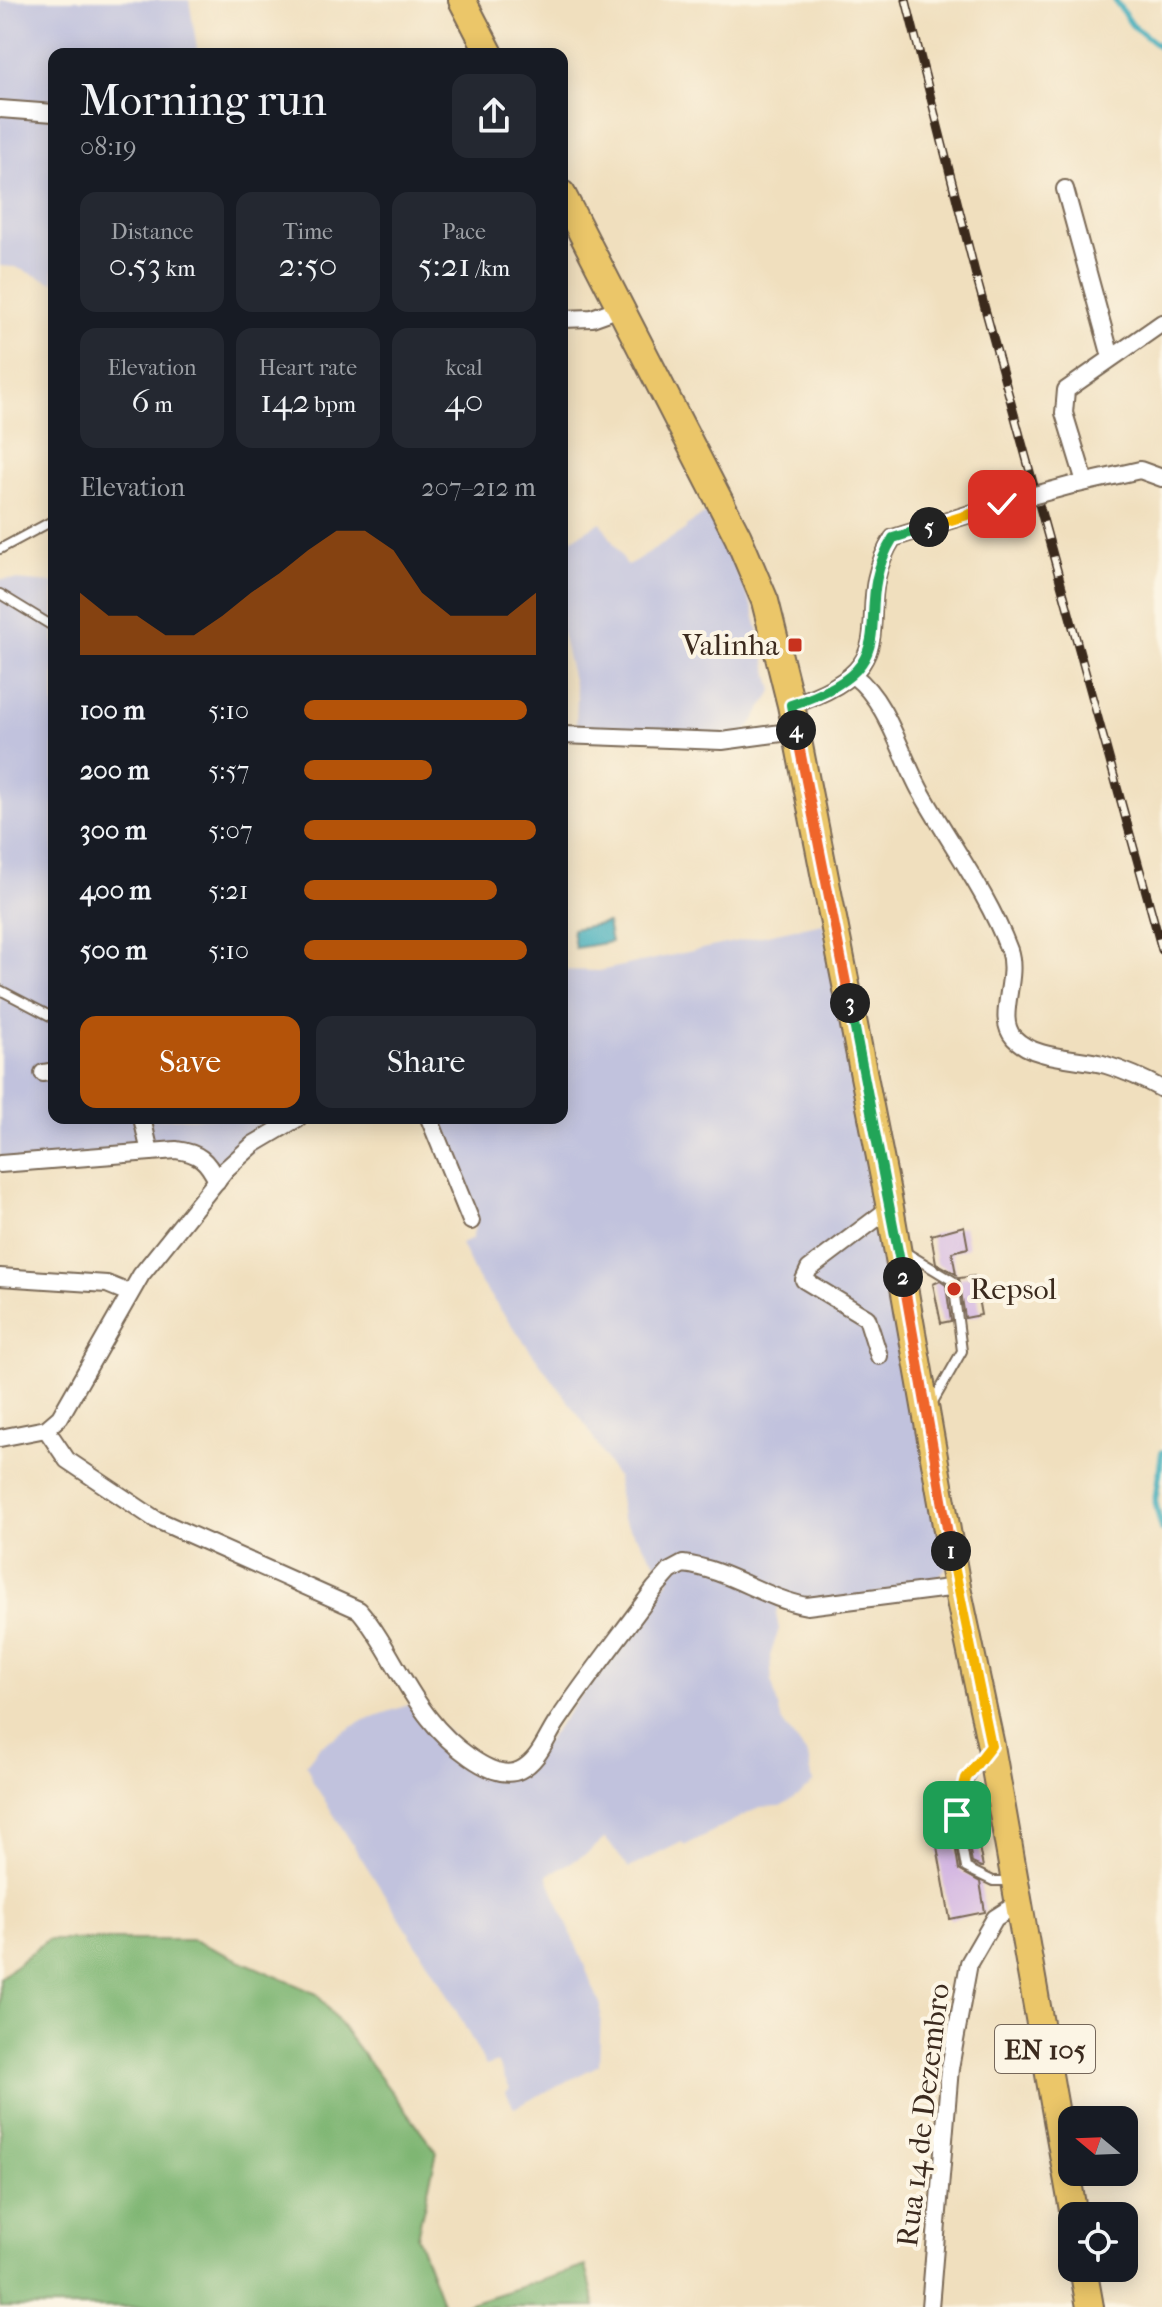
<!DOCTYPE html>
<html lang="en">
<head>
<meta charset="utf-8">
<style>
	:root { --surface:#171b24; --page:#242831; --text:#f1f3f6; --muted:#9ea1a6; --accent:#b45309 }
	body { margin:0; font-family:"IM FELL French Canon",serif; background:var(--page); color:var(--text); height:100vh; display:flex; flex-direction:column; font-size:30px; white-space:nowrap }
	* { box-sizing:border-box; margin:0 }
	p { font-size:26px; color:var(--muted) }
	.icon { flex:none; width:44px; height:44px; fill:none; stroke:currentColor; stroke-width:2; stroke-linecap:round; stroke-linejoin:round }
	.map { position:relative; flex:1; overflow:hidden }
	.sheet { position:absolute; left:48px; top:48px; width:520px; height:1076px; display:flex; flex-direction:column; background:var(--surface); border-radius:16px; box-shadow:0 4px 20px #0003 }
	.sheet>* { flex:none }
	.needle { width:52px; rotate:289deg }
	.controls { position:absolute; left:1058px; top:2106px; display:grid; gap:16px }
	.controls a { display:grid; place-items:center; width:80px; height:80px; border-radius:16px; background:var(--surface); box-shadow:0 4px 20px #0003; font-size:40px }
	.pin { position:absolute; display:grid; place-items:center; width:68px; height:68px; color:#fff; margin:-34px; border-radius:16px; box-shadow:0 4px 12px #0006 }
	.km { position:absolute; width:40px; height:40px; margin:-20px; border-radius:50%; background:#222; color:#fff; font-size:22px; line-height:40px; text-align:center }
	.round { display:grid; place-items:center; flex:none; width:84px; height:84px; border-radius:16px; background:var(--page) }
	.summary { display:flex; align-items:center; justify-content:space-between; height:136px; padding:0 32px }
	h1 { font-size:44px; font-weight:600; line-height:60px }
	.stats { display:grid; grid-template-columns:repeat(3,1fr); gap:12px; height:136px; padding:8px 32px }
	.stats div { display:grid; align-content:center; border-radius:16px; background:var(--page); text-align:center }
	.stats b { font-size:34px; font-weight:600 }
	.stats small { font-size:22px; font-weight:400 }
	.stats p { font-size:22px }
	.chart { height:224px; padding:16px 32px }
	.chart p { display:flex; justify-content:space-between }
	.chart svg { width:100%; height:144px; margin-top:8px; fill:var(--accent); opacity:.7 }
	.primary-button { display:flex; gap:16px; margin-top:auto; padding:16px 32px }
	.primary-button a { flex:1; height:92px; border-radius:16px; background:var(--accent); color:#fff; font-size:32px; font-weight:600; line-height:92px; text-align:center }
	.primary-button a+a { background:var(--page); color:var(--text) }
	ul { padding:0 32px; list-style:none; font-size:26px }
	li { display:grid; grid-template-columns:128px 96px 1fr; align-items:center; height:60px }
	li i { height:20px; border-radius:10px; background:var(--accent) }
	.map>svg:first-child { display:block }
	.industrial { fill:#c1c2dd }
	.forest { fill:#7fb673; stroke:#5d7048; stroke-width:2 }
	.water { fill:#3dacba; stroke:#3c6b6c; stroke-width:2 }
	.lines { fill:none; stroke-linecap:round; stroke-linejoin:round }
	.stream { stroke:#3dacba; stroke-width:6 }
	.building { fill:#d3b6e2 }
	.lane-casing { stroke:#7a6956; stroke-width:12 }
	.street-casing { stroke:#7a6956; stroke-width:20 }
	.primary-casing { stroke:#7a6956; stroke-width:30 }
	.lane { stroke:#fff; stroke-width:8 }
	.street { stroke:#fff; stroke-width:16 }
	.primary { stroke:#ebc669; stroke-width:26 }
	.rail-casing { stroke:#3b2a1e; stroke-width:9 }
	.rail { stroke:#fcf5e5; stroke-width:6; stroke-dasharray:18; stroke-linecap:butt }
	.street-bridge-casing { stroke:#7a6956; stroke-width:20; stroke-linecap:butt }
	.street-bridge { stroke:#fff; stroke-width:16 }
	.split-1-casing { stroke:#fff; stroke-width:16 }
	.split-2-casing { stroke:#fff; stroke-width:16 }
	.split-3-casing { stroke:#fff; stroke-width:16 }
	.split-4-casing { stroke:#fff; stroke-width:16 }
	.split-5-casing { stroke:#fff; stroke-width:16 }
	.split-6-casing { stroke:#fff; stroke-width:16 }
	.split-1 { stroke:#f5b400; stroke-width:10 }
	.split-2 { stroke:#f0652b; stroke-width:10 }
	.split-3 { stroke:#22a559; stroke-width:10 }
	.split-4 { stroke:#f0652b; stroke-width:10 }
	.split-5 { stroke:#22a559; stroke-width:10 }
	.split-6 { stroke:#f5b400; stroke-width:10 }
	.poi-dot { fill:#c8321e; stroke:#fcf5e5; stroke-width:3 }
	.labels { text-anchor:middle; stroke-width:8; stroke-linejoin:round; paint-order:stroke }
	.shield { fill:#fcf5e5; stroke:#75675a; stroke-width:2 }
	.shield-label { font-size:28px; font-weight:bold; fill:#3b2a1e }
	.poi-label { font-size:30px; fill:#3b2a1e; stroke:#fcf5e5; text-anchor:end }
	.street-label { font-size:30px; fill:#3b2a1e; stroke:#fcf5e5 }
</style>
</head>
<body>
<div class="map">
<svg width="1162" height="2307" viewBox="0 0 1162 2307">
	<rect width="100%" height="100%" fill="#fcf5e5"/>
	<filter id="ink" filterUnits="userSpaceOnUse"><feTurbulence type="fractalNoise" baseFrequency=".0125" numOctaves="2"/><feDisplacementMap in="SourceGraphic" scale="16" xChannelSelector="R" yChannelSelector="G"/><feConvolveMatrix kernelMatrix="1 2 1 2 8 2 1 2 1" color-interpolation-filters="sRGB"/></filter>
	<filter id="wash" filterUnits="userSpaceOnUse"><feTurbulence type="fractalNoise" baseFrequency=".006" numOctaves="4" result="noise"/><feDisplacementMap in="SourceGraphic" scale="32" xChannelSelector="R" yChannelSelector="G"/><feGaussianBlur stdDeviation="1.8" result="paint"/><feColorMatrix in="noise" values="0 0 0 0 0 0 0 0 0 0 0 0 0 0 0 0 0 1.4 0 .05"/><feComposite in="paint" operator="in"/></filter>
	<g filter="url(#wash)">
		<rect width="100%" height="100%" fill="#f0dfbe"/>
		<!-- industrial -->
		<g class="industrial">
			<path d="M0,0h189l9,54h-144v229l-39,-16 -15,-1z"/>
			<path d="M710,510l43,99 20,82 -29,44 -172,-3 4,-7 1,-28 -15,-63v-89l39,-23 26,44 59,-37v-3z"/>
			<path d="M0,579l54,4v535h244l-75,55 -23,-21 -200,11z"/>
			<path d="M823,923l125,642 -14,18 -122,22 -32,-8 -4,16 3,16 -9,27 2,27 10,39 26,34 5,27 -14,12 -19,11 -20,1 -76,39 -2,-4 -53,26 -24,-30 -17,15 -41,22 54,131 -2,59 -85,43 -8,-16 4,-3 -13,-27 -11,4 -42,-78 -131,-206 -7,-18 14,-18 44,-26 50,-17 88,74 19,-2 148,-196 -47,-61 -5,-39 -30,-52 -110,-149 -16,-34 11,-5 5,-21 -45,-100h130v-148l37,1z"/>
		</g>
		<!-- forest -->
		<g class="forest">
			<path d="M47,1940h146l124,54 120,158 -20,84 27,71h-444v-329z"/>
			<path d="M586,2266l10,41h-138z"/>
		</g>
		<!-- water -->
		<path class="water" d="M607,923l4,19 -36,6 -3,-19z"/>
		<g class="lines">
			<!-- stream -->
			<g class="stream">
				<path d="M1115,0l17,25 30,24"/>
				<path d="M1162,1452l-7,49 7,29"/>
			</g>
		</g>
		<g id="blocks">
			<!-- building -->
			<g class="building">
				<path d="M964,1226l4,22 -16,4 4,22 -20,-11 -5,-28z"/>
				<path d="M974,1276l7,39 -16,3 -6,-40z"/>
				<path d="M940,1281l6,4 5,36 -10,2 -8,-39z"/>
				<path d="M975,1827l8,40h-2l-9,-4 -5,-30v-4z"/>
				<path d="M953,1832l6,38 21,12 5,30 -35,7 -15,-84z"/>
			</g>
		</g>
	</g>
	<g filter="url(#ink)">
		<use href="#blocks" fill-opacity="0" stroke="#7a6956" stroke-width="2"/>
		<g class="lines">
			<!-- lane casing -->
			<g class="lane-casing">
				<g id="lane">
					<path d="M0,549l54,-29"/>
					<path d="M0,594l54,33"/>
					<path d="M0,990l50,26"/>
					<path d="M905,1252l48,29 9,70 -29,51"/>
					<path d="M986,1753c-35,44 -29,63 -20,115l27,13h17"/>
				</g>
			</g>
			<!-- street casing -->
			<g class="street-casing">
				<g id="street">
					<path d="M0,109l54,4"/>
					<path d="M1065,189l46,168"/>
					<path d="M562,319l30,-1 28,-10"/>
					<path d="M1085,482l-21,-69 2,-23 96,-67"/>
					<path d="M1078,484l62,-14 22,8"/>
					<path d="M854,676c33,25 46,77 66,114 30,54 67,102 89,160 10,30 -14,68 5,88 21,22 65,19 92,27 20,6 38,14 56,24"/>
					<path d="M791,705c128,-41 53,-90 102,-167l109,-34"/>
					<path d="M562,735l160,6 74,-10"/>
					<path d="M43,1073l11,-2"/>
					<path d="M142,1118l8,34"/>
					<path d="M429,1118l42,103"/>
					<path d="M0,1164l176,-14c23,3 31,10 41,31"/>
					<path d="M0,1277l107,7 22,9"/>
					<path d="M879,1356l-12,-38 -63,-38 5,-11 81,-61"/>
					<path d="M46,1429l21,31 88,59 204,91c28,33 43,74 70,108 16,21 63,66 91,52 19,-9 26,-32 37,-48 31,-46 66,-90 98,-134l15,-17 13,-7c45,5 80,34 124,42l150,-19"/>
					<path d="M0,1438l46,-9 14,-12 81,-142 85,-106 28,-25 44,-26"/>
					<path d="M930,2307l20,-239 19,-105 26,-45 25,-16"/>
				</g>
			</g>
			<!-- primary casing -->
			<g class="primary-casing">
				<g id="primary">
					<path d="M462,0l28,54"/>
					<path d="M562,194l176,343 27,64 26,104 99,503 67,379 34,159 83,470"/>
					<path d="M1083,2268l7,39"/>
				</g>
			</g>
			<!-- lane -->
			<use href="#lane" class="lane"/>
			<!-- street -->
			<use href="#street" class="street"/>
			<!-- primary -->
			<use href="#primary" class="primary"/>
			<!-- rail casing -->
			<g class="rail-casing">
				<path id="rail" d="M906,0l70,276 186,674"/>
			</g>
			<!-- rail -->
			<use href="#rail" class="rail"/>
			<!-- street-bridge casing -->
			<g class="street-bridge-casing">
				<path id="street-bridge" d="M1002,504l70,-19"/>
			</g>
			<!-- street-bridge -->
			<use href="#street-bridge" class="street-bridge"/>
		</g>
	</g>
	<g class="lines" filter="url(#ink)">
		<!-- split-1 casing -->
		<g class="split-1-casing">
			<path id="split-1" d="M951,1551l40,195 -25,32 -9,37"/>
		</g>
		<!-- split-2 casing -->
		<g class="split-2-casing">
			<path id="split-2" d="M903,1277l48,274"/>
		</g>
		<!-- split-3 casing -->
		<g class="split-3-casing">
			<path id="split-3" d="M850,1003l53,274"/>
		</g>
		<!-- split-4 casing -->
		<g class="split-4-casing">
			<path id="split-4" d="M796,730l54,273"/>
		</g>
		<!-- split-5 casing -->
		<g class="split-5-casing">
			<path id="split-5" d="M796,730l-5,-25c127,-41 54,-89 102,-167l36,-11"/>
		</g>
		<!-- split-6 casing -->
		<g class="split-6-casing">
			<path id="split-6" d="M929,527l73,-23"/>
		</g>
		<!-- split-1 -->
		<use href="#split-1" class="split-1"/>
		<!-- split-2 -->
		<use href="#split-2" class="split-2"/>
		<!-- split-3 -->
		<use href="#split-3" class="split-3"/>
		<!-- split-4 -->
		<use href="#split-4" class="split-4"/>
		<!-- split-5 -->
		<use href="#split-5" class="split-5"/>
		<!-- split-6 -->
		<use href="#split-6" class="split-6"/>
	</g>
	<!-- markers -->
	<g class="poi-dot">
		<rect x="787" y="637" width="16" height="16" rx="4"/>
		<circle cx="954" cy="1289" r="8"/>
	</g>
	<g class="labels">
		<!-- shield labels -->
		<rect class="shield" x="995" y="2025" width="100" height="48" rx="6"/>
		<g class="shield-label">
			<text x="1045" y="2059">EN 105</text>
		</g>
		<!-- poi labels -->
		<g class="poi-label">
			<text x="779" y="655">Valinha</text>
			<text x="970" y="1299" text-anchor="start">Repsol</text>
		</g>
		<!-- street labels -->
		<g class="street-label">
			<text transform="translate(923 2115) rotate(-83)" y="10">Rua 14 de Dezembro</text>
		</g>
	</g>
</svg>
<div class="controls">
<a><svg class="needle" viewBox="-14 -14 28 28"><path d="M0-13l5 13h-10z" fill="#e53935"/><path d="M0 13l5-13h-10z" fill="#9ea1a6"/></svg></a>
<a><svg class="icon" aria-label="locate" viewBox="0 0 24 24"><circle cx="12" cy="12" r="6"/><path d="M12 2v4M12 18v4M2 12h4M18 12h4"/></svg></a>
</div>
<div class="pin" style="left:957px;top:1815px;background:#1e9e55"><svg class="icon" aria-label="arrive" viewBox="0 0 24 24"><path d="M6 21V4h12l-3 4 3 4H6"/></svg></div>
<div class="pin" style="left:1002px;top:504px;background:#d93025"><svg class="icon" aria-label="check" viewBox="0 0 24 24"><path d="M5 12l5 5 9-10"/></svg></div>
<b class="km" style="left:951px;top:1551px">1</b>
<b class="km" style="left:903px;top:1277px">2</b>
<b class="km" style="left:850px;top:1003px">3</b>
<b class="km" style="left:796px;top:730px">4</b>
<b class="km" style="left:929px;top:527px">5</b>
<section class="sheet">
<div class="summary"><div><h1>Morning run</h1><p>08:19</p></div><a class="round"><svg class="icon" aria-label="share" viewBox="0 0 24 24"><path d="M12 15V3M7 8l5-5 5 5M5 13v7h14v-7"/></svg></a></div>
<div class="stats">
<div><p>Distance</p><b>0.53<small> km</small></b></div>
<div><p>Time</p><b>2:50</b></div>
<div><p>Pace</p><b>5:21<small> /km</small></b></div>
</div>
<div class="stats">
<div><p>Elevation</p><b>6<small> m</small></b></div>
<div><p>Heart rate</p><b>142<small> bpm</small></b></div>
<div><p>kcal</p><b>40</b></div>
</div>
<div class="chart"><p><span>Elevation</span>207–212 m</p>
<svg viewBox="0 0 160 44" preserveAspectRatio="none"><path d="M0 44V25L10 32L20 32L30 38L40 38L50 32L60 25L70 19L80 12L90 6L100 6L110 12L120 25L130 32L140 32L150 32L160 25V44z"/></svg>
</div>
<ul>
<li><b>100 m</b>5:10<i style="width:96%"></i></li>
<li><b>200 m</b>5:57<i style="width:55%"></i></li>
<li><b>300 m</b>5:07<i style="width:100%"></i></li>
<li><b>400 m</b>5:21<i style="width:83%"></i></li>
<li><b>500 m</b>5:10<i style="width:96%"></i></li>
</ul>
<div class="primary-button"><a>Save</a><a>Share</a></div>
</section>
</div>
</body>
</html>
